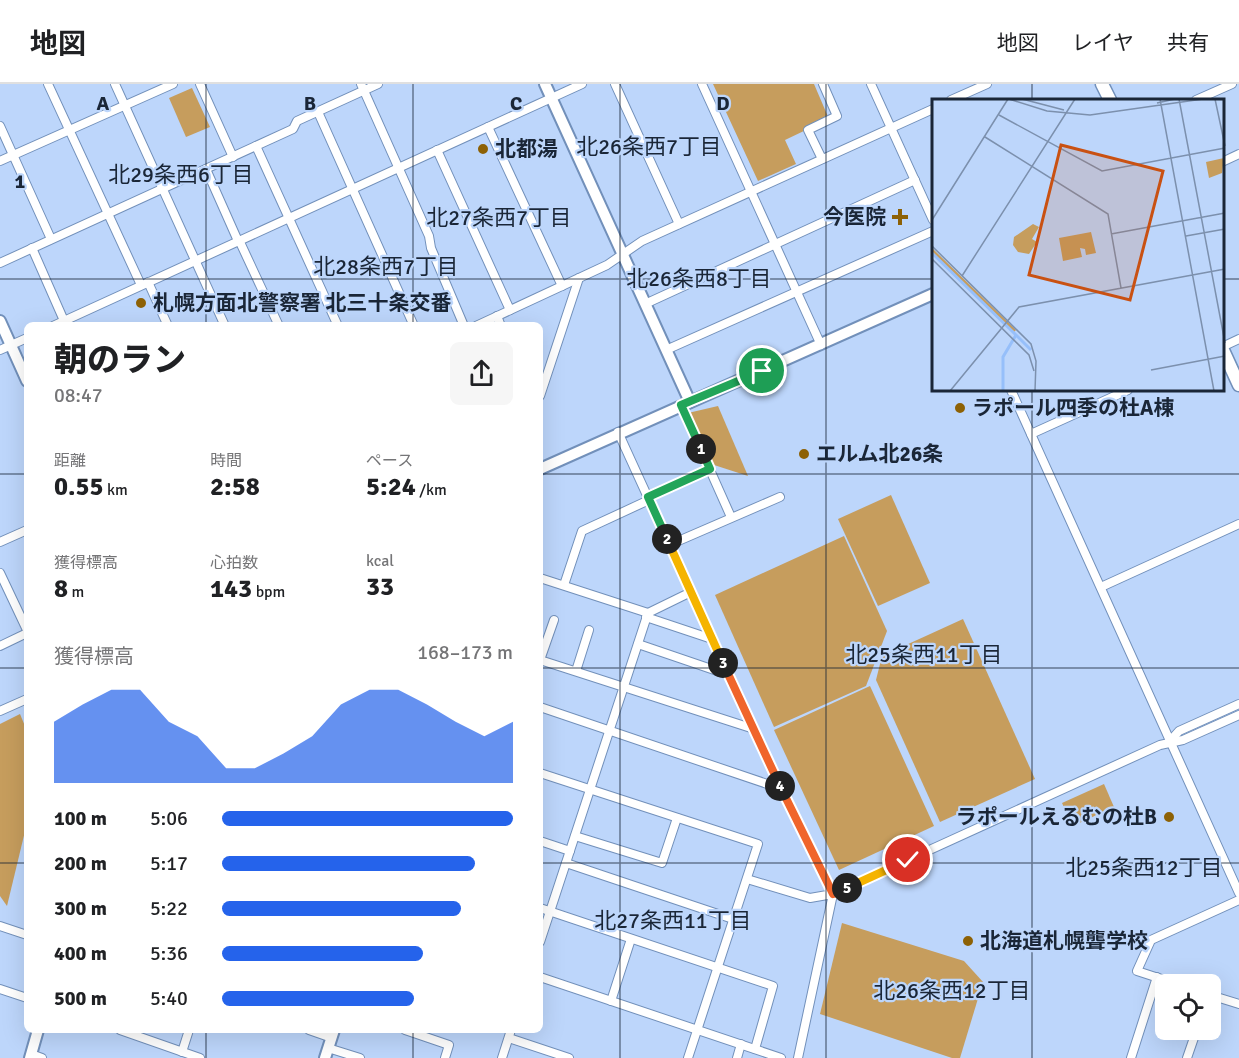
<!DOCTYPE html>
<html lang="ja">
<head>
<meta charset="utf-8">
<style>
	:root { --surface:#fff; --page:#f6f6f6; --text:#202124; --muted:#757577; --line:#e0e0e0; --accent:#2563eb }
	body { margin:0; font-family:Signika,"Noto Sans JP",sans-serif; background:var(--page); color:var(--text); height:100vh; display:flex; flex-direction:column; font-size:22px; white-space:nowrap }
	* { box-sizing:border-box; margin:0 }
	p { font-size:20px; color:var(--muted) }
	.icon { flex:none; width:33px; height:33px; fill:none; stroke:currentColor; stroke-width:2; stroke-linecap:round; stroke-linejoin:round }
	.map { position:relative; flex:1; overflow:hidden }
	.side { position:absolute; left:24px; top:238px; width:519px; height:711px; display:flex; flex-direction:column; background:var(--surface); border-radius:9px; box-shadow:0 6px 24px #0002 }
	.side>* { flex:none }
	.buttons { position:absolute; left:1155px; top:890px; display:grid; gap:12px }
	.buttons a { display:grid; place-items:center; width:66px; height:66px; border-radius:9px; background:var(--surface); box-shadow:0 6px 24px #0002; font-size:30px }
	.pin { position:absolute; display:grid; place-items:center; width:51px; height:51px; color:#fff; margin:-26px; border:3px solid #fff; border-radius:50%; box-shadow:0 2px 6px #0007 }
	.km { position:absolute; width:30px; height:30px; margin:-15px; border-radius:50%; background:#222; color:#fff; font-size:16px; line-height:30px; text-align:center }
	.round { display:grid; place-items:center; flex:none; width:63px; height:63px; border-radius:9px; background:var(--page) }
	.headline { display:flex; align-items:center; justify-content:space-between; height:102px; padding:0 30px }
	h1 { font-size:33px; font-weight:800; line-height:45px }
	.metrics { display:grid; grid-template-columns:repeat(3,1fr); gap:9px; height:102px; padding:6px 30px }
	.metrics div { display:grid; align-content:center }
	.metrics b { font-size:26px; font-weight:800 }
	.metrics small { font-size:16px; font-weight:400 }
	.metrics p { font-size:16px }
	.chart { height:168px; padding:12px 30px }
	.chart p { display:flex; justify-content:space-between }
	.chart svg { width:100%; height:108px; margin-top:6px; fill:var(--accent); opacity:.7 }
	ul { padding:0 30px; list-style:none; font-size:20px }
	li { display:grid; grid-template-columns:96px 72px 1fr; align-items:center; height:45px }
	li i { height:15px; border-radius:8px; background:var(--accent) }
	header { display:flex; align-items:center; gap:36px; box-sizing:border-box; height:84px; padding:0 30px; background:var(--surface); border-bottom:2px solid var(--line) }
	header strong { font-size:28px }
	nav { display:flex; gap:33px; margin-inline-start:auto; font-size:21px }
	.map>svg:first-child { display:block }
	.green { fill:#c69d5d }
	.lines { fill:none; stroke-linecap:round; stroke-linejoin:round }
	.street-casing { stroke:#7290ba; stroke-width:10 }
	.secondary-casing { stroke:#7290ba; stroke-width:14 }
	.primary-casing { stroke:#7290ba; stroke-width:15 }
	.street { stroke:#fff; stroke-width:8 }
	.secondary { stroke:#fff; stroke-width:10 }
	.primary { stroke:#fff; stroke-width:12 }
	.split-1-casing { stroke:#fff; stroke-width:12 }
	.split-2-casing { stroke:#fff; stroke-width:12 }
	.split-3-casing { stroke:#fff; stroke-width:12 }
	.split-4-casing { stroke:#fff; stroke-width:12 }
	.split-5-casing { stroke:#fff; stroke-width:12 }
	.split-6-casing { stroke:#fff; stroke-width:12 }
	.split-1 { stroke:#22a559; stroke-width:8 }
	.split-2 { stroke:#22a559; stroke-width:8 }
	.split-3 { stroke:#f5b400; stroke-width:8 }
	.split-4 { stroke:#f0652b; stroke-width:8 }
	.split-5 { stroke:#f0652b; stroke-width:8 }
	.split-6 { stroke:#f5b400; stroke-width:8 }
	.grid { fill:none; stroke:#1a2637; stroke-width:1.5; stroke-opacity:0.55 }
	.poi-dot { fill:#8d6105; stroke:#bdd6fb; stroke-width:2 }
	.labels { text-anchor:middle; stroke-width:4.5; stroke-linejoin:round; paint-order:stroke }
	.poi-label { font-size:21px; font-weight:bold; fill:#1a2637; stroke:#bdd6fb; text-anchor:start }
	.neighbourhood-label { font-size:22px; fill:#1a2637; stroke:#bdd6fb }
	.inset-river { fill:none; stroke:#96bffa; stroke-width:3 }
	.inset-road { fill:none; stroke:#7c90ad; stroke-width:1.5 }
	.view { fill:#c95112; fill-opacity:0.15; stroke:#c95112; stroke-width:3 }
	.inset-edge { fill:none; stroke:#1a2637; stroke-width:3 }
	.grid-label { font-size:20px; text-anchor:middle; font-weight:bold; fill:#1a2637; stroke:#bdd6fb; stroke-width:4.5; stroke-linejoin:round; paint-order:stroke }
</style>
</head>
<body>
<header>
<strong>地図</strong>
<nav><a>地図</a><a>レイヤ</a><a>共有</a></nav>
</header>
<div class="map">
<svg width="1239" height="974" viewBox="0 0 1239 974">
	<rect width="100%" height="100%" fill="#bdd6fb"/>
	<!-- green -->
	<g class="green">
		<path d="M713,0h101l15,35 -44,21 11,24 -38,17z"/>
		<path d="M192,4l18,39 -24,10 -17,-39z"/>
		<path d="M718,322l30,70 -37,-12 -23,-51z"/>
		<path d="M891,411l39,88 -52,23 -40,-87z"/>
		<path d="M844,452l43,95 -21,55 -92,41 -59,-132z"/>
		<path d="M963,535l72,160 -95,43 -64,-142 6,-24z"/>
		<path d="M870,602l64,140 -95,44 -65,-140z"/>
		<path d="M20,630l7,17v92l-20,83 -7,-10v-172z"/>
		<path d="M1104,700l10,23 -41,19 -11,-23z"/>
		<path d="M842,839l122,38 19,21 -23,76h-8l-132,-44z"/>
	</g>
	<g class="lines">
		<!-- street casing -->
		<g class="street-casing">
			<g id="street">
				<path d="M48,0l93,201"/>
				<path d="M115,0l110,242"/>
				<path d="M200,0l33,73"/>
				<path d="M361,0l68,152 2,12 33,78"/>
				<path d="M615,0l64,140"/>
				<path d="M702,0l119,261"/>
				<path d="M871,0l62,136"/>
				<path d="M951,16l36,-16"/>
				<path d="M1196,16l36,-16"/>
				<path d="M318,28l96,214"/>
				<path d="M0,42l51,113"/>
				<path d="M488,43l74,159"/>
				<path d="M256,62l82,180"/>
				<path d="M437,66l73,160"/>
				<path d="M822,75l-14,-29 29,-14 -14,-32"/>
				<path d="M0,77l173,-77"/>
				<path d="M1222,78l17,-8"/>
				<path d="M206,85l32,72"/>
				<path d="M239,156l40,86"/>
				<path d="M32,164l33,75"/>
				<path d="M0,179l293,-134 4,-8 81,-37"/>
				<path d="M148,198l20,44"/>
				<path d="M645,220l270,-124"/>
				<path d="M497,232l4,10"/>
				<path d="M53,242l529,-242"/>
				<path d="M476,242l131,-61 35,-24 291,-132"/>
				<path d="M1222,263l17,-8"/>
				<path d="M0,266l27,-12"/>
				<path d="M666,266l267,-119"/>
				<path d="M1011,306l228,503"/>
				<path d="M540,312l39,-118"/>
				<path d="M681,321l50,112"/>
				<path d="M618,348l155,339 60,123 -23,4 -63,-19"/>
				<path d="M1031,350l97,-44"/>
				<path d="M648,413l62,-28"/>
				<path d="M0,458l27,-12"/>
				<path d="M669,461l111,-48"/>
				<path d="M0,489l27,57"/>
				<path d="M540,494l108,35"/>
				<path d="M564,501l18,-54 67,-31"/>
				<path d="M1101,503l138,-63"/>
				<path d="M646,533l66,22"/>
				<path d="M638,560l91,31"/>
				<path d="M0,562l27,-13"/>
				<path d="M540,576l214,69"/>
				<path d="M540,576l14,-40"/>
				<path d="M576,587l13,-41"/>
				<path d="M540,623l242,82"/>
				<path d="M0,627l27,-12"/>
				<path d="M1170,657l9,-10 60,-27"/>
				<path d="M540,689l218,71 -70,214"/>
				<path d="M575,752l87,27 15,-45"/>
				<path d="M540,757l30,10"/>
				<path d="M566,779l167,56"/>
				<path d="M540,824l233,78 -18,63"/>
				<path d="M0,842l27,9"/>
				<path d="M540,858l108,-329 43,-21"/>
				<path d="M540,893l241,81"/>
				<path d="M1177,900l-40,-13 14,-31 88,-40"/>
				<path d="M0,905l27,9"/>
				<path d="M1210,911l29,9"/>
				<path d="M611,917l20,-62"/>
				<path d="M120,946l80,28"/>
				<path d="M309,946l23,8"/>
				<path d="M405,946l44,15 -4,13"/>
				<path d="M509,954l60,20"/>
				<path d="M328,964l32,10"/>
				<path d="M182,968l7,-22"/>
				<path d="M31,970l11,4"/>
				<path d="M502,974l9,-28"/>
				<path d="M737,974l4,-14"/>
				<path d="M798,974l35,-164 327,-149 23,-5 56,-25"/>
				<path d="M1131,974l26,-81"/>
				<path d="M1187,974l10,-29"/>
			</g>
		</g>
		<!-- secondary casing -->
		<g class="secondary-casing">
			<g id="secondary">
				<path d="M545,0l145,318"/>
				<path d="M0,237l27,60"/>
				<path d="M540,385l393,-175"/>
				<path d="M30,974l8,-28"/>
				<path d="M325,974l9,-28"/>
			</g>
		</g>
		<!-- primary casing -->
		<g class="primary-casing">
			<g id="primary">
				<path d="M1102,0l8,16"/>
				<path d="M1222,264l17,37"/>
			</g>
		</g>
		<!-- street -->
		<use href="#street" class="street"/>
		<!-- secondary -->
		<use href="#secondary" class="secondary"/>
		<!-- primary -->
		<use href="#primary" class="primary"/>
	</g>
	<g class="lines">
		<!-- split-1 casing -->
		<g class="split-1-casing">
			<path id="split-1" d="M701,365l-20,-44 81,-34"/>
		</g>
		<!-- split-2 casing -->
		<g class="split-2-casing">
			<path id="split-2" d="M667,455l-19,-42 62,-28 -9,-20"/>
		</g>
		<!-- split-3 casing -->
		<g class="split-3-casing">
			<path id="split-3" d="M667,455l56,124"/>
		</g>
		<!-- split-4 casing -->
		<g class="split-4-casing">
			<path id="split-4" d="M723,579l57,123"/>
		</g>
		<!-- split-5 casing -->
		<g class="split-5-casing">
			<path id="split-5" d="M780,702l53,108 14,-6"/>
		</g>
		<!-- split-6 casing -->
		<g class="split-6-casing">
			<path id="split-6" d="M847,804l61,-28"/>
		</g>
		<!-- split-1 -->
		<use href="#split-1" class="split-1"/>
		<!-- split-2 -->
		<use href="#split-2" class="split-2"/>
		<!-- split-3 -->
		<use href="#split-3" class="split-3"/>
		<!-- split-4 -->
		<use href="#split-4" class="split-4"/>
		<!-- split-5 -->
		<use href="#split-5" class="split-5"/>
		<!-- split-6 -->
		<use href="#split-6" class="split-6"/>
	</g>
	<!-- grid -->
	<path class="grid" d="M206,0v242M413,0v242M620,0v974M826,0v974M1032,0v16M0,195h933M1222,195h17M1032,306v668M0,390h27M540,390h699M0,584h27M540,584h699M0,779h27M540,779h699M206,946v28M413,946v28"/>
	<!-- markers -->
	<g class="poi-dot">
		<circle cx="483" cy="65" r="6"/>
		<path d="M897 124h6v6h6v6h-6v6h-6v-6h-6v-6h6z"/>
		<circle cx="141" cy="219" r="6"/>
		<circle cx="960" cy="324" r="6"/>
		<circle cx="804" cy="370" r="6"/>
		<circle cx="1169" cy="733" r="6"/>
		<circle cx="968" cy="857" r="6"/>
	</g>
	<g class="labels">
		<!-- poi labels -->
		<g class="poi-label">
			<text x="495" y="72">北都湯</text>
			<text x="886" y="140" text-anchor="end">今医院</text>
			<text x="153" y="226">札幌方面北警察署 北三十条交番</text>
			<text x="972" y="331">ラポール四季の杜A棟</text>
			<text x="816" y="377">エルム北26条</text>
			<text x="1157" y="740" text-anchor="end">ラポールえるむの杜B</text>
			<text x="980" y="864">北海道札幌聾学校</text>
		</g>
		<!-- neighbourhood labels -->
		<g class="neighbourhood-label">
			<text x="649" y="70">北26条西7丁目</text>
			<text x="181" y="98">北29条西6丁目</text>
			<text x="499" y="141">北27条西7丁目</text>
			<text x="386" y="190">北28条西7丁目</text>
			<text x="699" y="202">北26条西8丁目</text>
			<text x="924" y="578">北25条西11丁目</text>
			<text x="1144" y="791">北25条西12丁目</text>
			<text x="673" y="844">北27条西11丁目</text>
			<text x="952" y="914">北26条西12丁目</text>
		</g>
	</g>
	<!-- overview -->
	<g transform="translate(932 15)">
		<rect width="292" height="292" fill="#bdd6fb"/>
		<path d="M292,59l-2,15 -13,5 -3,-16zM101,125l6,3 -7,12 5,3 -8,12 -11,-2 -5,-7 1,-8zM159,133l5,21 -10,2 -1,-6 -5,-1 2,9 -19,4 -4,-23zM0,149l84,82 -2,2 -82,-80z" fill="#c69d5d"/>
		<path class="inset-river" d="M0,154l84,82 -13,22v34M84,236l15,15"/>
		<path class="inset-road" d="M77,0l38,12 43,4 113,-16M90,0l42,11M228,0l54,292M247,0l46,244M283,0l10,47M225,4l18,-4M67,16l103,56 123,-23M53,38l123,77 13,74M0,121l76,-121M179,135l114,-21M254,137l39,-7M0,147l99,98 5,17 -1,30M0,160l97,96 5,16M30,177l113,-177M219,271l74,-14M18,292l69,-84 206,-38"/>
		<path class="view" d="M129,46l102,26 -33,129 -101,-25z"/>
		<rect width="292" height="292" class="inset-edge"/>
	</g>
	<g class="grid-label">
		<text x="103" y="26">A</text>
		<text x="310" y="26">B</text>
		<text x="516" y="26">C</text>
		<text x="723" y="26">D</text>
		<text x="20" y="104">1</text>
	</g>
</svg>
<div class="buttons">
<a><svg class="icon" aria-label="locate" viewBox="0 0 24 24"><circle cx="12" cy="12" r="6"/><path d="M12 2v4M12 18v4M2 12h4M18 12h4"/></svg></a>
</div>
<div class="pin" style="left:762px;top:287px;background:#1e9e55"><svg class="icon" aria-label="arrive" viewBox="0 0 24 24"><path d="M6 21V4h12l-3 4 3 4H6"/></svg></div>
<div class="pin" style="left:908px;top:776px;background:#d93025"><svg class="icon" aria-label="check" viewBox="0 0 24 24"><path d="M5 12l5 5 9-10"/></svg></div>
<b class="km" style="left:701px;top:365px">1</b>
<b class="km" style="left:667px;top:455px">2</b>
<b class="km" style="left:723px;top:579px">3</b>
<b class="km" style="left:780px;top:702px">4</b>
<b class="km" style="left:847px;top:804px">5</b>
<section class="side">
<div class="headline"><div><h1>朝のラン</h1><p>08:47</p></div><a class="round"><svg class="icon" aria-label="share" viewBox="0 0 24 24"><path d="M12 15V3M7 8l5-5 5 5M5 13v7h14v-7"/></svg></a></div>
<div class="metrics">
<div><p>距離</p><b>0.55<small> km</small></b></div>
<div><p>時間</p><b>2:58</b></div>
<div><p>ペース</p><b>5:24<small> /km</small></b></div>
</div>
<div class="metrics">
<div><p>獲得標高</p><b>8<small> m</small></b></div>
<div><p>心拍数</p><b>143<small> bpm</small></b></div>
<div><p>kcal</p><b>33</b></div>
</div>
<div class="chart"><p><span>獲得標高</span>168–173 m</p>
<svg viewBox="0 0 160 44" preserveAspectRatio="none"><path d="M0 44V19L10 12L20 6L30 6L40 19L50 25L60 38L70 38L80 32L90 25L100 12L110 6L120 6L130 12L140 19L150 25L160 19V44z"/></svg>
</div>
<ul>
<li><b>100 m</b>5:06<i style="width:100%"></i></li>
<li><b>200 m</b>5:17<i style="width:87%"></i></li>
<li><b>300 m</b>5:22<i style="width:82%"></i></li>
<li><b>400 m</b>5:36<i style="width:69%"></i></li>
<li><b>500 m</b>5:40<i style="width:66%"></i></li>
</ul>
</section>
</div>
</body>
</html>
